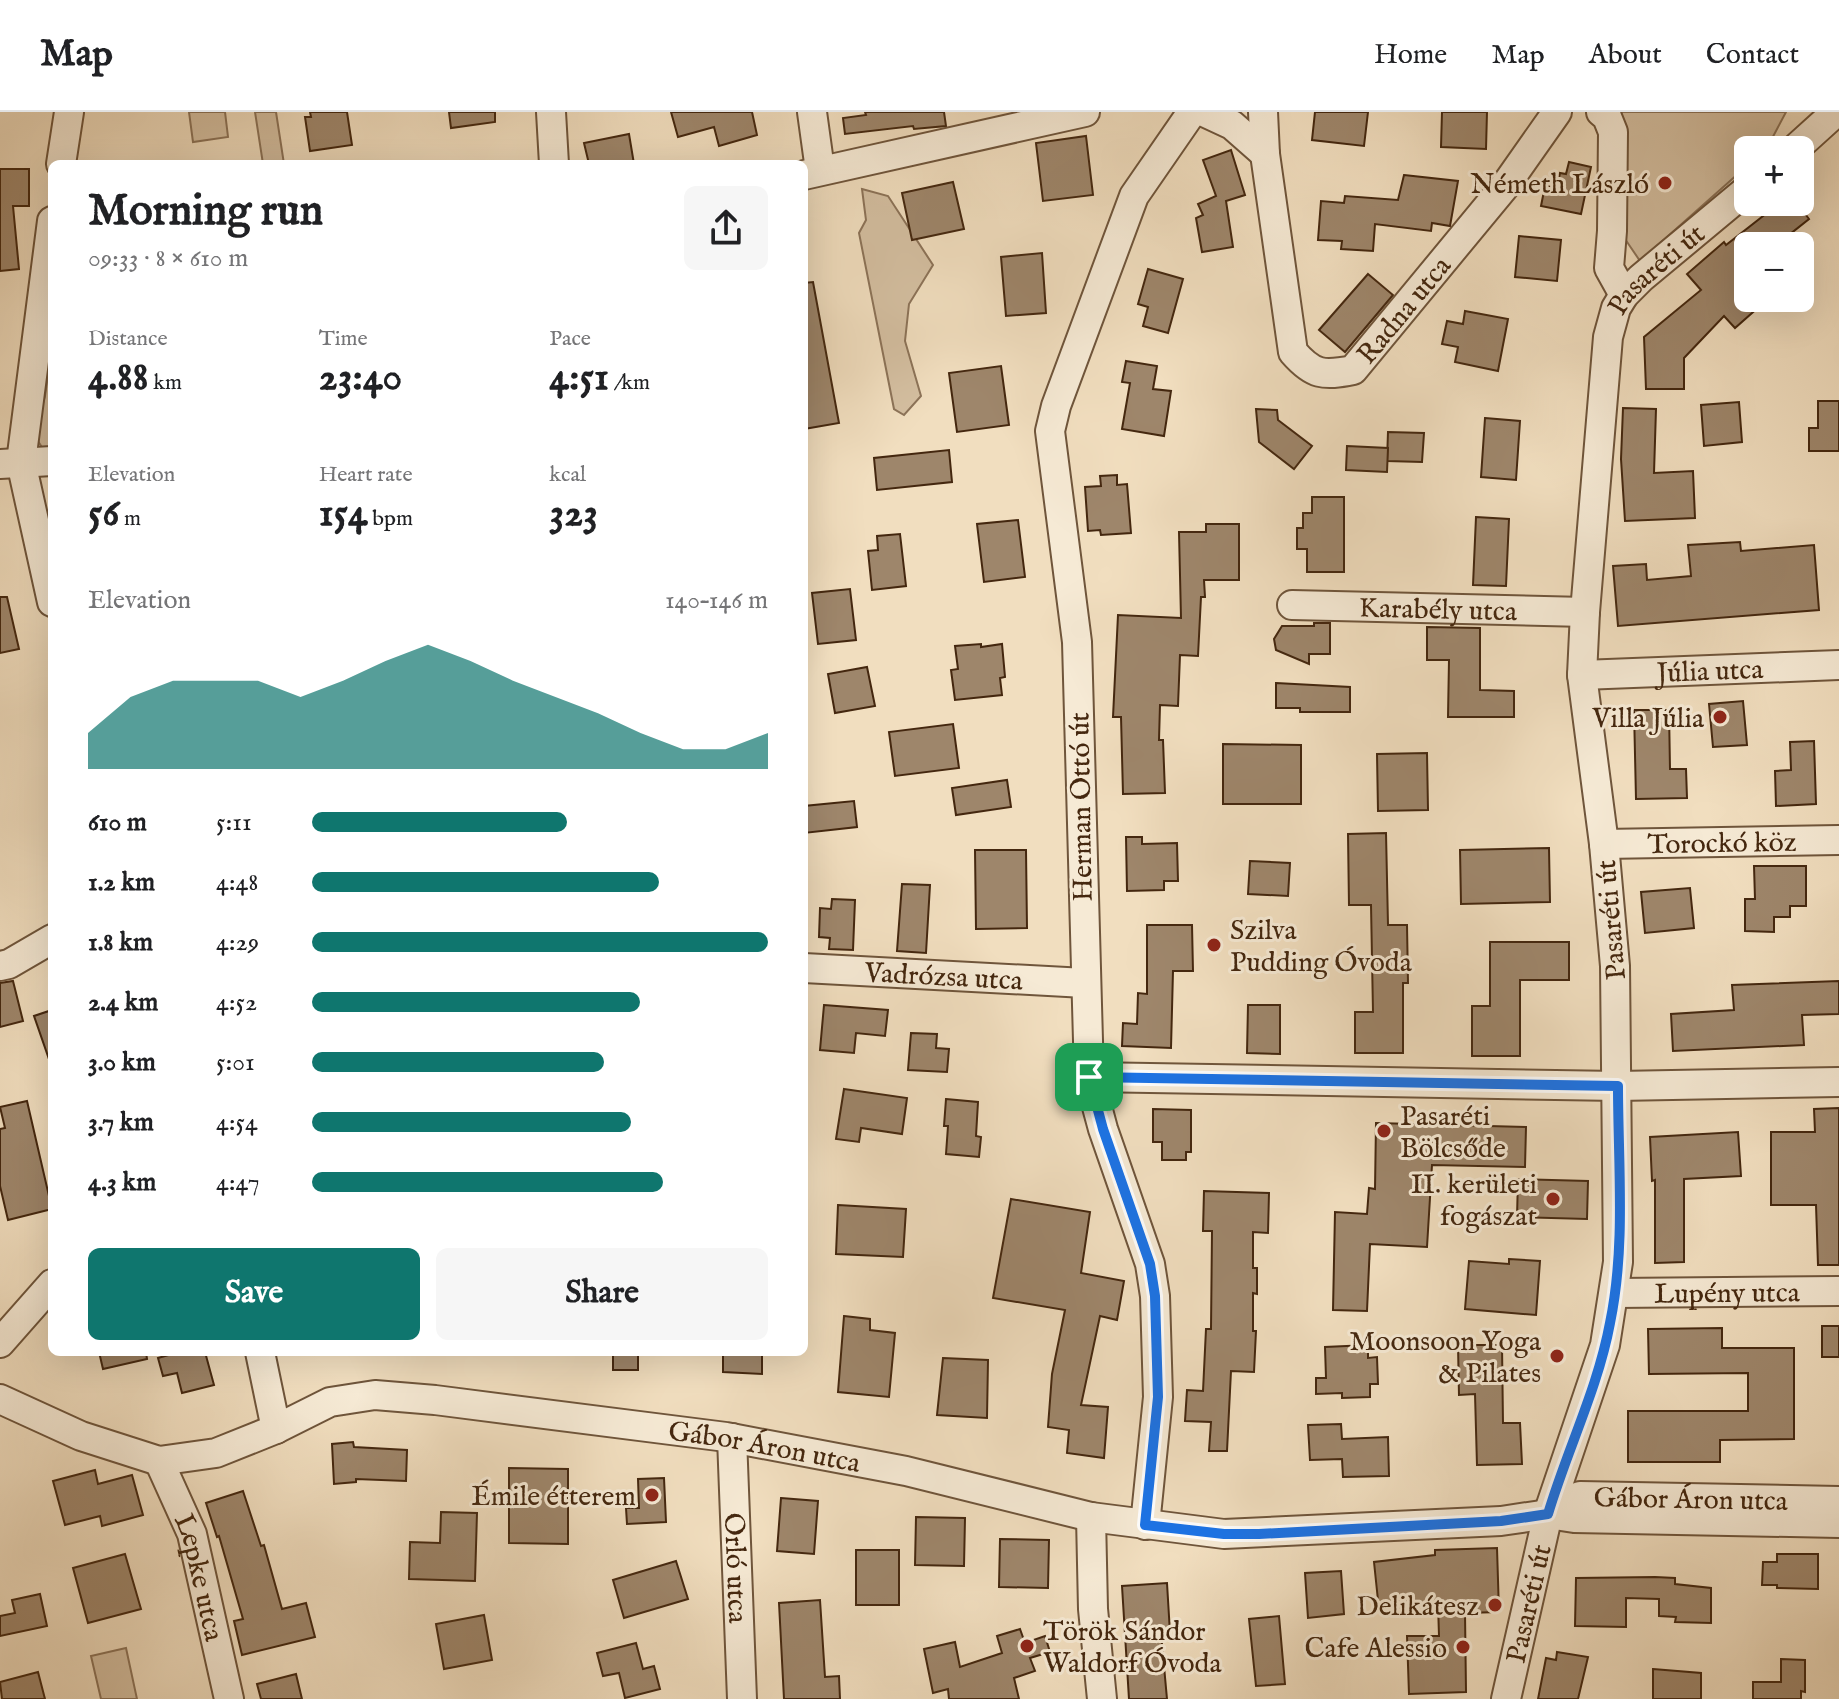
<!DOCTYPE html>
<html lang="en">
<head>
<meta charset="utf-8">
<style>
	:root { --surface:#fff; --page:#f6f6f6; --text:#202124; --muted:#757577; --line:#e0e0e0; --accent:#0f766e }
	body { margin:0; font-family:"IM FELL English",serif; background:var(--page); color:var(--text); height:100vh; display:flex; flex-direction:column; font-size:30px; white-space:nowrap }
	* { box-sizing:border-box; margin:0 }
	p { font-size:26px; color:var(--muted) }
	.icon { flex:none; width:44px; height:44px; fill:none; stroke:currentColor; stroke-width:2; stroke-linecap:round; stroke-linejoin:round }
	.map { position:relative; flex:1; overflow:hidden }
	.side { position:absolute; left:48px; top:48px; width:760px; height:1196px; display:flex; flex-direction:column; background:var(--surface); border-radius:12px; box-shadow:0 8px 32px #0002 }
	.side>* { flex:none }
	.controls { position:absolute; left:1734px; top:24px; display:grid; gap:16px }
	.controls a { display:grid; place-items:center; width:80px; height:80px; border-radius:12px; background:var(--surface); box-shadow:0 8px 32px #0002; font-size:40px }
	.pin { position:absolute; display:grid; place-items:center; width:68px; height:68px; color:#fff; margin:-34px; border-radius:16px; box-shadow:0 4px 12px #0006 }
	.round { display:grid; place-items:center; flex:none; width:84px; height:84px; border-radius:12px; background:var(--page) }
	.headline { display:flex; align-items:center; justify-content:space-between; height:136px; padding:0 40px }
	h1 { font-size:44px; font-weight:700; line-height:60px }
	.metrics { display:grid; grid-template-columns:repeat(3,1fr); gap:12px; height:136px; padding:8px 40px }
	.metrics div { display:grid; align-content:center }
	.metrics b { font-size:40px; font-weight:700 }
	.metrics small { font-size:22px; font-weight:400 }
	.metrics p { font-size:22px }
	.chart { height:224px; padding:16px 40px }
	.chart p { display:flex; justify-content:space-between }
	.chart svg { width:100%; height:144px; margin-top:8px; fill:var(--accent); opacity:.7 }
	.cta { display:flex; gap:16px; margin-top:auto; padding:16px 40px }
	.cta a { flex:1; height:92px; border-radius:12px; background:var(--accent); color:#fff; font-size:32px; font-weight:700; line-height:92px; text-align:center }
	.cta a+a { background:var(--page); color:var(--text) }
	ul { padding:0 40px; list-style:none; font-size:26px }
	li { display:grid; grid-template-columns:128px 96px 1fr; align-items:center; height:60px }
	li i { height:20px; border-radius:10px; background:var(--accent) }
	header { display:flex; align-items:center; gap:48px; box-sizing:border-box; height:112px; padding:0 40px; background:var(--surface); border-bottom:2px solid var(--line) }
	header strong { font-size:38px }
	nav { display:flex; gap:44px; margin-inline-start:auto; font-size:28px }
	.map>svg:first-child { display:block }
	.green { fill:#d4bfa1; stroke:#8c7358; stroke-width:2 }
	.building { fill:#9e866b; stroke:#44270f; stroke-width:2 }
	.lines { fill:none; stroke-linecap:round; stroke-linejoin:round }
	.minor-casing { stroke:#6f553b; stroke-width:32 }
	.minor { stroke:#f6ead5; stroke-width:28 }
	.route-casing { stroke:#fff; stroke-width:16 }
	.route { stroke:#1a73e8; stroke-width:10 }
	.poi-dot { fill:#8f2418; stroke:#f6ead5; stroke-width:3 }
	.labels { text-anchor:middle; stroke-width:6; stroke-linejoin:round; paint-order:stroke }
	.poi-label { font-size:28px; fill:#44270f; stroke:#f6ead5; text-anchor:end }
	.street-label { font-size:28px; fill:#44270f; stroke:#f6ead5 }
</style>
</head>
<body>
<header>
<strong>Map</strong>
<nav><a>Home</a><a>Map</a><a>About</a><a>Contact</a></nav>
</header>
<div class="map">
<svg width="1839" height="1587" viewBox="0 0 1839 1587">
	<rect width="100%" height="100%" fill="#f1debf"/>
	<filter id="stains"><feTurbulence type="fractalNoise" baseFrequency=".0025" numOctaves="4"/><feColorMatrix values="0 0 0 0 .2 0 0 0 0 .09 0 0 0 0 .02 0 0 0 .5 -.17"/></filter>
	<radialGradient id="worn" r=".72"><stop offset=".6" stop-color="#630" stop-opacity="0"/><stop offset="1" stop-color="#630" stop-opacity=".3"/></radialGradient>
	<!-- green -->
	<g class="green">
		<path d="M189,0h36l3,25 -35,5z"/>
		<path d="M255,0h21l8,52h-21z"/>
		<path d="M1612,0h174l-19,36 -19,2v15l-108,96 -17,-25z"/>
		<path d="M862,77l26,7 45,69 -24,39 -4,37 16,55 -17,19 -10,-6 -35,-176 7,-13z"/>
		<path d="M52,235v110l-3,1 -15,-23 11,-39z"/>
		<path d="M126,1536l11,51h-36l-10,-43z"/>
	</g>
	<!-- building -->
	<g class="building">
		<path d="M310,0h37l5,33 -42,6 -5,-34h6z"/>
		<path d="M449,0h46v10l-44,6z"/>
		<path d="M671,0h81l5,23 -38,11 -5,-19 -36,10z"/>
		<path d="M865,0h79l2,14 -32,3 -1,-3 -68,8 -2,-16 23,-3z"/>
		<path d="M1315,0h53l-4,34 -52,-6z"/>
		<path d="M1442,0h45l-1,37 -45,-2z"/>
		<path d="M629,22l5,30h-45l-5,-21z"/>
		<path d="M1086,24l7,59 -50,6 -7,-58z"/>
		<path d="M1231,38l14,45 -19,6 7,46 -31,5 -6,-34 7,-3 -5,-11 18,-8 -13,-36z"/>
		<path d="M1569,50l22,5 -10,47 -40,-8 4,-20 12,2 3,-15 6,1z"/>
		<path d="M0,57h29v37h-16l6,63 -19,2z"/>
		<path d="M1404,63l54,6 -8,45 -18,-3 -1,8 -56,-7 -2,27 -32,-2 1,-8 -24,-1 3,-39 23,2 1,-7 53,4z"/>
		<path d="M953,70l11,47 -52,11 -10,-47z"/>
		<path d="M1781,90h15l13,17 -34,27h-27v52h21l-34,30 -11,-12 -40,42v31h-38l-2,-52 57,-47 -14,-16 37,-32 2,3z"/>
		<path d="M1519,124l42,4 -4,41 -42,-4z"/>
		<path d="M1042,141l4,60 -40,3 -5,-59z"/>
		<path d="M1148,157l35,10 -15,54 -25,-7 5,-19 -10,-3z"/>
		<path d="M1368,162l25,21 -48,57 -26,-22z"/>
		<path d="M813,170l26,141 -35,6v-146z"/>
		<path d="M1465,199l43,8 -10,52 -43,-9 3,-15 -16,-3 5,-23 16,3z"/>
		<path d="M1126,249l31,5 -4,23 18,2 -7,45 -42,-7 8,-46 -8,-1z"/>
		<path d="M1001,254l8,59 -52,7 -8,-59z"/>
		<path d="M1818,289h21v50h-30v-23h9z"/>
		<path d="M1739,290l3,40 -38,4 -3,-41z"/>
		<path d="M1623,296l33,1 -2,64 39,-2 2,47 -70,3 -4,-62z"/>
		<path d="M1256,297l21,1 1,10 34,26 -18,23 -35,-27z"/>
		<path d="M1485,306l35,3 -4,59 -35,-3z"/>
		<path d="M1388,320l36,1 -2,29 -35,-1z"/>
		<path d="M1347,334l41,2 -1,24 -41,-2z"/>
		<path d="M949,338l3,32 -75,8 -3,-32z"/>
		<path d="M1117,363v10l10,-1 4,49 -30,2 -1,-5 -12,1 -3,-44 16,-1 -1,-10z"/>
		<path d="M1312,385h32v75h-37v-23h-10v-21h6v-15h9z"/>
		<path d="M1476,405l33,2 -3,67 -33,-1z"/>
		<path d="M1018,408l7,57 -41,5 -7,-58z"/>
		<path d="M1206,412h33v56h-35l1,17h-4l-3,59 -18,-1 -2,51 -18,-1 -1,35h4l2,53 -42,1 -2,-77h-8l5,-102 63,3 -2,-86h27z"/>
		<path d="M900,422l6,52 -34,4 -4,-39 10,-1 -1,-14z"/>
		<path d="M1740,430l1,9 73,-6 5,65 -201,16 -5,-60 33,-2 1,16 44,-4 -3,-31z"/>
		<path d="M850,477l6,51 -38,4 -6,-51z"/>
		<path d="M0,485h7l12,52 -19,4z"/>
		<path d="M1314,511h16v31h-21v10l-33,-14 -2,-11 8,-13h32z"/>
		<path d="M1427,515l53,1v62l34,1v26h-66l1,-57h-22z"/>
		<path d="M981,532v3l21,-3 3,33 -5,1 2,17 -47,5 -4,-30 7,-1 -3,-23z"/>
		<path d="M867,555l8,39 -40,7 -7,-39z"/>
		<path d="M1276,571l74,4v25h-50v-4h-24z"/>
		<path d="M1743,589l4,44 -34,2 -4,-43z"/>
		<path d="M1634,598h35l1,59h16l1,29 -51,1z"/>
		<path d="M953,612l6,44 -64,8 -6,-44z"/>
		<path d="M1814,629l2,63 -40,2 -1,-35 16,-1 -1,-28z"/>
		<path d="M1223,632l78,1v59h-78z"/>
		<path d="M1427,641l1,57 -50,1 -1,-57z"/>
		<path d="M1007,668l4,27 -55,8 -4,-27z"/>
		<path d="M854,689l3,26 -53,6v-27z"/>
		<path d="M1386,721l2,92h19l1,58h-5v70h-48v-41h18l-2,-107h-22l-1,-71z"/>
		<path d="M1126,725h16v7l35,-1 1,38h-14v9l-37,1z"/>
		<path d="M1549,736l1,54 -89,2 -1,-54z"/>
		<path d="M975,738h51l1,78 -51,1z"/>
		<path d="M1250,749l40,2 -2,33 -40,-2z"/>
		<path d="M1754,754h52v40h-16v11h-16v15l-29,-1v-32h10z"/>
		<path d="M902,772l28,1 -4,68 -29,-2z"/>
		<path d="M1690,776l4,40 -49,5 -4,-41z"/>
		<path d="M832,787l23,1 -2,50 -24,-1 1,-11 -11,-1 1,-29 11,1z"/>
		<path d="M1147,813h45l1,46h-20l-2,77 -49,-2 1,-23 14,1 1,-31 9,1z"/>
		<path d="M1490,830h79v38h-49v76h-48v-50h18z"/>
		<path d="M13,869l10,40 -23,6v-44z"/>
		<path d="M1839,869v33l-37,1 2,30 -131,6 -2,-37 63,-4 -2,-25z"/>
		<path d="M824,893l64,5 -3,26 -29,-3 -2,20 -34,-3z"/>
		<path d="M1248,893h32v49l-33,-1z"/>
		<path d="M52,898v51l-2,1 -16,-46z"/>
		<path d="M911,921l26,1 -1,14 13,1 -2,23 -39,-2z"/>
		<path d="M844,977l63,9 -5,36 -41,-6 -2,14 -23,-3z"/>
		<path d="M946,987l32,3 -2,34 5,1 -2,20 -33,-3 2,-28h-4z"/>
		<path d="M27,989l25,108 -44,11 -8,-34v-57l5,-1 -5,-21z"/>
		<path d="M1839,996v157h-21l-2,-60h-45v-73h44l-1,-23z"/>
		<path d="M1153,997l38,1v42h-5v8h-24v-18h-9z"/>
		<path d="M1376,1011l150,4 -1,40 -93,-2 -5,82 -57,-3 -3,67 -34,-1 2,-98 32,2 2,-26 6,1z"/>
		<path d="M1738,1020l3,44 -57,3v83l-29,1v-83l-3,1 -2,-44z"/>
		<path d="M1518,1067l70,2 -1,38 -70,-2z"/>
		<path d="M1204,1079l65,2 -1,40 -15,-1v36h4v26l-4,-1v38h3l-2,41 -23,-1 -4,80h-18l2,-29 -26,-1 2,-31 16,1 3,-62h5l1,-98h-9z"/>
		<path d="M1011,1087l79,13 -9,61 43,8 -7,39 -17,-4 -19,89 27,2 -4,51 -37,-5 2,-23 -21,-3 4,-53 13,-64 -72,-12z"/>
		<path d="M838,1093l68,4 -3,48 -67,-3z"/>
		<path d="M1509,1147l31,2 -4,54 -71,-6 4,-48 40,3z"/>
		<path d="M844,1204l26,3v11l25,3 -6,64 -51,-5z"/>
		<rect x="1822" y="1214" width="17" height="31"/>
		<path d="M1722,1216v20h72v91l-74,1v22h-92v-51h120v-38l-99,1 -1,-45z"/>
		<path d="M1368,1233v13l9,-1 1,27h-8v13l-28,1v-5l-26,1v-16h10l-1,-31z"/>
		<path d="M1458,1233h44l1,78h17l2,41 -45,1 -2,-71 -16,1z"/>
		<path d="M99,1240h47l1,7 -44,10z"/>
		<path d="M179,1240h26l9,33 -32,8 -5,-20 -14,3 -5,-18z"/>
		<rect x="613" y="1240" width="25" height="18"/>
		<path d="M723,1240h39v22l-39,-2z"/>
		<path d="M943,1246l45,2 -1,58 -50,-3z"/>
		<path d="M1341,1312l1,15 46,-2 1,39 -46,1 -1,-18 -32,1 -2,-35z"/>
		<path d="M353,1330l1,5 53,3 -1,31 -50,-2v3l-22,2 -2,-40z"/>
		<path d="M509,1356l59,1v75l-59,-1z"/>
		<path d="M95,1358l3,14 34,-9 11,40 -41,11 -2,-10 -35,9 -12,-44z"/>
		<path d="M664,1366l2,44 -39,2 -1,-16h13l-1,-29z"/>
		<path d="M243,1379l18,55 3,-1 18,64 24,-6 9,34 -73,18 -8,-34 9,-2 -24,-83 -2,1 -11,-34z"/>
		<path d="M781,1386l37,3 -4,53 -37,-3z"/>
		<path d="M441,1400l36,1 -2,68 -66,-2 1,-37 30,1z"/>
		<path d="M916,1405l49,1 -1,48 -49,-1z"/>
		<path d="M1000,1427l49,1 -1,48 -49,-1z"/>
		<path d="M1497,1436l2,64 -34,1 1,79 -57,2 -2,-58h32l-1,-32 -59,6 -5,-48 61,-7v-5z"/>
		<rect x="856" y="1438" width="43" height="55"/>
		<path d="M125,1442l16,55 -53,14 -15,-55z"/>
		<path d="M1777,1442h41v35l-41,-1v-3h-15l1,-23h14z"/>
		<path d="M676,1449l12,38 -64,19 -11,-38z"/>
		<path d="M1341,1459l3,43 -36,4 -3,-45z"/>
		<path d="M1655,1465l20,1v6l36,4v35l-36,-1 1,-5 -17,-1v-17l-33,-1v29l-51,-1 1,-48z"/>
		<path d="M1167,1471l3,50h-9l6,66h-38l-7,-113z"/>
		<path d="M40,1482l7,32 -47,10v-20l15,-3 -3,-13z"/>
		<path d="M820,1488l5,77 14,-1 1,23h-56l-5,-96z"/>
		<path d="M484,1503l8,45 -48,9 -8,-45z"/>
		<path d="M1279,1504l6,68 -29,2 -7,-67z"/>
		<path d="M1020,1517l5,14 20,-7 5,16 -20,6 5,13 -21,7 5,21h-70l-1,-10 -15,4 -9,-44 31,-7 5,25 42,-14 -5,-17z"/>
		<path d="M636,1531l7,26 11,-3 6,23 -35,9 -6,-25 -16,3 -6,-23z"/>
		<path d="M1557,1540l31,5 -10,42h-40l8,-41 10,2z"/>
		<path d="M1781,1547l24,1v32l-4,-1v8h-48v-17h28z"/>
		<path d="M1653,1557l48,4v26h-48z"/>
		<path d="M38,1560l7,27h-43l-2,-17z"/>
		<path d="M296,1562l6,25h-41l-4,-15z"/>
	</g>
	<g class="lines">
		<!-- minor casing -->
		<g class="minor-casing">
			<g id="minor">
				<path d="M551,0l3,52"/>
				<path d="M812,0l8,58"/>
				<path d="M1204,0l28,13 33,29"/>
				<path id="s1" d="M1263,0l2,42 28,198c20,23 30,24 60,18l152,-184 52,-74"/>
				<path d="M1601,0l6,5 6,15 -1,99 -3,37 15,27"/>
				<path d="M1794,38l42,-38"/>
				<path d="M61,52l8,-52"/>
				<path d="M804,63l281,-63"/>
				<path d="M52,109l-31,241 31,140"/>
				<path d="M0,352l52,-3"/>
				<path id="s2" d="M1292,493l293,7"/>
				<path id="s3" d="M1582,563l257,-10"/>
				<path id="s4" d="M1604,732l235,-4"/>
				<path d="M0,854l9,-2 43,-25"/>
				<path id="s5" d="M804,856l281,15"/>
				<path d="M1089,965l529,9 221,-4"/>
				<path id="s6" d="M1615,1181l224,-2"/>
				<path d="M0,1231l52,-59"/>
				<path d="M260,1240l16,77"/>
				<path id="s7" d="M0,1287l81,37 78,25 57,-8 60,-24 54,-27 45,-7 60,5 291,37 180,34 185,46 133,17 277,-13 47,-7 26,4 265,5"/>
				<path id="s8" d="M732,1326l10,261"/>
				<path id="s9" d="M159,1349l33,73 37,165"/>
				<path id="s10" d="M1548,1402l17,-13 15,-5 259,5"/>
				<path d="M1091,1405l2,92 9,90"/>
				<path d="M1145,1413l13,-128 -3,-101 -5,-32 -47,-135 -14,-52 -12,-435 -27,-211 6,-25 78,-210 58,-84"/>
				<path id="s11" d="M1506,1587l42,-185 57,-169 13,-83 -3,-296 -11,-122 -22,-169 3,-63 23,-275 8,-29 8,-13 17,-17 107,-89"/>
			</g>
		</g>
		<!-- minor -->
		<use href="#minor" class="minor"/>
	</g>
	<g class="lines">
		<!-- route casing -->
		<g class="route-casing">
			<path id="route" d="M1089,965l529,9c0,78 8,160 -8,237 -12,65 -43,127 -62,191l-47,7 -242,13h-35l-79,-9 13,-128 -3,-101 -5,-32 -47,-135z"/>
		</g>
		<!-- route -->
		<use href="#route" class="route"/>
	</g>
	<!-- markers -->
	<g class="poi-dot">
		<circle cx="1665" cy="71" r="8"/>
		<circle cx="1720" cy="605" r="8"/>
		<circle cx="1214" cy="833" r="8"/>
		<circle cx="1384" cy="1019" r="8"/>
		<circle cx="1553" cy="1087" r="8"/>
		<circle cx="1557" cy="1244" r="8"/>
		<circle cx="652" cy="1383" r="8"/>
		<circle cx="1495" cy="1493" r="8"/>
		<circle cx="1027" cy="1534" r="8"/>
		<circle cx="1463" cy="1535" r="8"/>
	</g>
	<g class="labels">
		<!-- poi labels -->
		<g class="poi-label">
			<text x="1649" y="81">Németh László</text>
			<text x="1704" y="615">Villa Júlia</text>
			<text x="1230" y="827" text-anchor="start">Szilva<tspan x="1230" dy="32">Pudding Óvoda</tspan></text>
			<text x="1400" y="1013" text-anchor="start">Pasaréti<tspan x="1400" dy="32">Bölcsőde</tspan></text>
			<text x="1537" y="1081">II. kerületi<tspan x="1537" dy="32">fogászat</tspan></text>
			<text x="1541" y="1238">Moonsoon Yoga<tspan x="1541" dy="32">&amp; Pilates</tspan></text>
			<text x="636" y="1393">Émile étterem</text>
			<text x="1479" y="1503">Delikátesz</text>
			<text x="1043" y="1528" text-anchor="start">Török Sándor<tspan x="1043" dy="32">Waldorf Óvoda</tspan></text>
			<text x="1447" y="1545">Cafe Alessio</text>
		</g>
		<!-- street labels -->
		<g class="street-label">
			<text dy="10" stroke="none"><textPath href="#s11" startOffset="1466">Pasaréti út</textPath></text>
			<text dy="10" stroke="none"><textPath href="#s1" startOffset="388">Radna utca</textPath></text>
			<text dy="10" stroke="none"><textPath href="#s2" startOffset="146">Karabély utca</textPath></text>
			<text dy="10" stroke="none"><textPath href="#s3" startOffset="128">Júlia utca</textPath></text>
			<text transform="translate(1080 695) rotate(-91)" y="10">Herman Ottó út</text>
			<text dy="10" stroke="none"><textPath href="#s4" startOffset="118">Torockó köz</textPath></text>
			<text transform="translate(1610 808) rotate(-95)" y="10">Pasaréti út</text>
			<text dy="10" stroke="none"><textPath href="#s5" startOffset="140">Vadrózsa utca</textPath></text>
			<text dy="10" stroke="none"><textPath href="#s6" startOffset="112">Lupény utca</textPath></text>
			<text dy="10" stroke="none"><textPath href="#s7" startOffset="792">Gábor Áron utca</textPath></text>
			<text dy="10" stroke="none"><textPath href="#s10" startOffset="148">Gábor Áron utca</textPath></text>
			<text dy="10" stroke="none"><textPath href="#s8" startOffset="130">Orló utca</textPath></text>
			<text dy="10" stroke="none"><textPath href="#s9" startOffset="124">Lepke utca</textPath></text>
			<text dy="10" stroke="none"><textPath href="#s11" startOffset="98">Pasaréti út</textPath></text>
		</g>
	</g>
	<rect width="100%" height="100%" filter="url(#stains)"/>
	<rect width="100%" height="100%" fill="url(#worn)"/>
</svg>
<div class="controls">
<a>+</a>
<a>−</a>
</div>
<div class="pin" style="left:1089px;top:965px;background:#1e9e55"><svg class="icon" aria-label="arrive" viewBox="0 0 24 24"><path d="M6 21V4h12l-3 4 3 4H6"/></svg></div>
<section class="side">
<div class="headline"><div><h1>Morning run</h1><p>09:33 · 8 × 610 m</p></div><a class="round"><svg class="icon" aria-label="share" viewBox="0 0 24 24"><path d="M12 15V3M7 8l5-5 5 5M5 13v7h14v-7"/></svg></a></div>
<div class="metrics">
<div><p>Distance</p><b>4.88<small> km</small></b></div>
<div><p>Time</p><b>23:40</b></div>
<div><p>Pace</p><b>4:51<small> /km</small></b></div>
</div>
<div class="metrics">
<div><p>Elevation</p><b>56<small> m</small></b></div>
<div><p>Heart rate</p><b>154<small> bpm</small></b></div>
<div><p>kcal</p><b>323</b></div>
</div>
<div class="chart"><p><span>Elevation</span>140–146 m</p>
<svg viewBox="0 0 160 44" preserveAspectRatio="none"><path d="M0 44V33L10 22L20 17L30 17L40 17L50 22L60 17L70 11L80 6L90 11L100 17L110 22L120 27L130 33L140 38L150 38L160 33V44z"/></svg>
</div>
<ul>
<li><b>610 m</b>5:11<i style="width:56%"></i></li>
<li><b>1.2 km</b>4:48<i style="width:76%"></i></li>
<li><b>1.8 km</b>4:29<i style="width:100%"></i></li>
<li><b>2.4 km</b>4:52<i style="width:72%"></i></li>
<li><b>3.0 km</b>5:01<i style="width:64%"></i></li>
<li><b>3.7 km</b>4:54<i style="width:70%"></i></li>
<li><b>4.3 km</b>4:47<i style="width:77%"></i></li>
</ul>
<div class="cta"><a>Save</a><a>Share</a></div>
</section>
</div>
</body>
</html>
